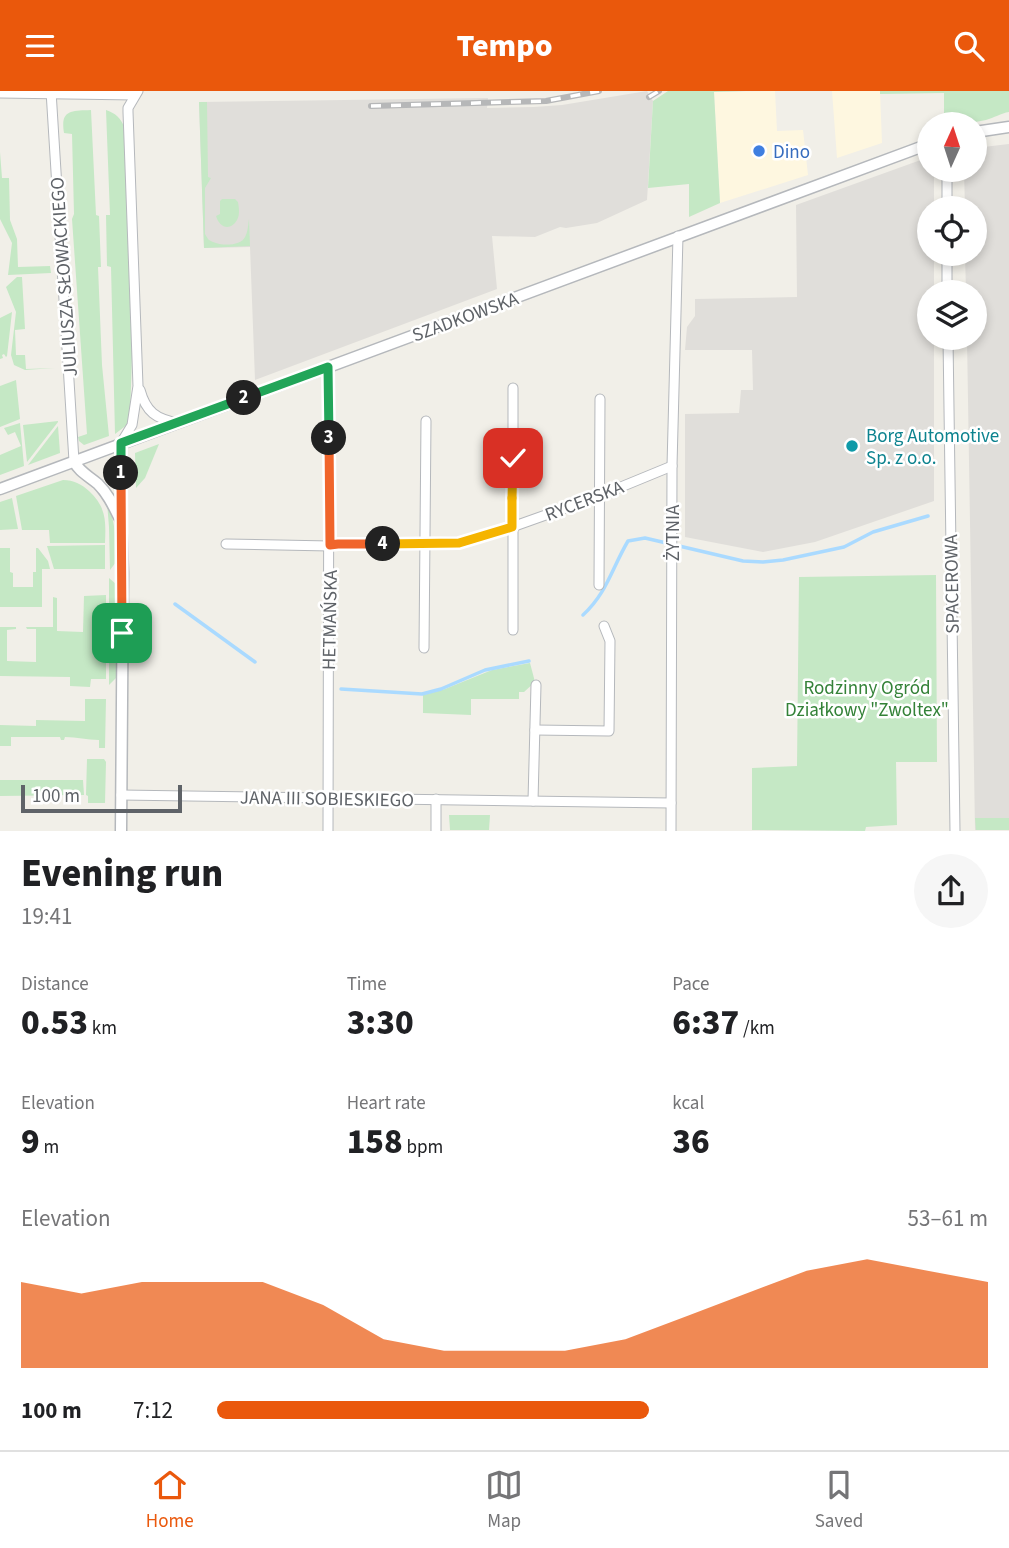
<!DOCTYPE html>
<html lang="en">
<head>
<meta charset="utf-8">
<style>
	:root { --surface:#fff; --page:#f6f6f6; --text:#202124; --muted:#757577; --line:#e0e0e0; --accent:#ea580c }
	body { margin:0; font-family:"Source Sans 3",sans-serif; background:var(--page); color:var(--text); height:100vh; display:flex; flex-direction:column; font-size:26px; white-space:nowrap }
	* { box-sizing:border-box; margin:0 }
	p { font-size:23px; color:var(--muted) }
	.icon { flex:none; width:38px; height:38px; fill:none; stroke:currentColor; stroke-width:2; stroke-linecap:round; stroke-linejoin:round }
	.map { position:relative; height:740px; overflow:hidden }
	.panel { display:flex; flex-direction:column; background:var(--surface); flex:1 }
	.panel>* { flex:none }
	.needle { width:46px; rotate:3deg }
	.tools { position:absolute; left:917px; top:21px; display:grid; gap:14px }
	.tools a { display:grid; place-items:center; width:70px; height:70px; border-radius:50%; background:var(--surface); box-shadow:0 4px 10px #0003; font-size:35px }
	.scale { position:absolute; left:21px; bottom:18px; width:161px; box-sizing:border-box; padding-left:7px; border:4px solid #5f6368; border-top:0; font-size:19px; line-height:24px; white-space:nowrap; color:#5f6368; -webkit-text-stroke:5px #fff; paint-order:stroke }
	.pin { position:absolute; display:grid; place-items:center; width:60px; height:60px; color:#fff; margin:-30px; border-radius:14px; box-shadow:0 4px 10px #0006 }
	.km { position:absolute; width:35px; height:35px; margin:-18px; border-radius:50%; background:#222; color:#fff; font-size:19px; line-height:35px; text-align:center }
	.round { display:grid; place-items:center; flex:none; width:74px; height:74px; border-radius:37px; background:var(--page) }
	.overview { display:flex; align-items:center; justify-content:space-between; height:119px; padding:0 21px }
	h1 { font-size:38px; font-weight:800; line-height:52px }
	.figures { display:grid; grid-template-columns:repeat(3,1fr); gap:10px; height:119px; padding:7px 21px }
	.figures div { display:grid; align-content:center }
	.figures b { font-size:35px; font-weight:800 }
	.figures small { font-size:19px; font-weight:400 }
	.figures p { font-size:19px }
	.chart { height:196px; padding:14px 21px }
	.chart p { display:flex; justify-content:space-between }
	.chart svg { width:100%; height:126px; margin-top:7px; fill:var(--accent); opacity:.7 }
	ul { padding:0 21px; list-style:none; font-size:23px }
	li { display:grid; grid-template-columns:112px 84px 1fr; align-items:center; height:52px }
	li i { height:18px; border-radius:9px; background:var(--accent) }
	header { display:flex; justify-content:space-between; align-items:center; height:91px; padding:0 21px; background:var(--accent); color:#fff; font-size:32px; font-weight:800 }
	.menu { display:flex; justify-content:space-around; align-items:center; height:98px; border-top:2px solid var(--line); background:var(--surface); font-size:19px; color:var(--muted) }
	.menu a { display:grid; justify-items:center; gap:4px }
	.menu .current { color:var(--accent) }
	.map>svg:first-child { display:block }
	.commercial { fill:#fef7e0 }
	.industrial { fill:#e0deda }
	.green { fill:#c5e8c5 }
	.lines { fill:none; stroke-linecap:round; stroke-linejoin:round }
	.stream { stroke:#aadaff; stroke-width:3.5 }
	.minor-casing { stroke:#b5b8bc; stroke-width:11 }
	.tertiary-casing { stroke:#b5b8bc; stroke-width:13 }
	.minor { stroke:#fff; stroke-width:9 }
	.tertiary { stroke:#fff; stroke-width:10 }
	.rail-casing { stroke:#b6b7b8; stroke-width:6 }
	.rail { stroke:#fff; stroke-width:3.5; stroke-dasharray:10; stroke-linecap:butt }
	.split-1-casing { stroke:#fff; stroke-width:14 }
	.split-2-casing { stroke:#fff; stroke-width:14 }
	.split-3-casing { stroke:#fff; stroke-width:14 }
	.split-4-casing { stroke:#fff; stroke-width:14 }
	.split-5-casing { stroke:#fff; stroke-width:14 }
	.split-6-casing { stroke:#fff; stroke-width:14 }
	.split-1 { stroke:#f0652b; stroke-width:9 }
	.split-2 { stroke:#22a559; stroke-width:9 }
	.split-3 { stroke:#22a559; stroke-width:9 }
	.split-4 { stroke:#f0652b; stroke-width:9 }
	.split-5 { stroke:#f5b400; stroke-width:9 }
	.split-6 { stroke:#f5b400; stroke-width:9 }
	.shop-dot { fill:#3f7fe0; stroke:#fff; stroke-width:2.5 }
	.culture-dot { fill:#0f9aa8; stroke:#fff; stroke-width:2.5 }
	.labels { text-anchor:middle; stroke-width:5; stroke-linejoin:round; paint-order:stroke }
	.shop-label { font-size:19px; fill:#366cbe; stroke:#fff; text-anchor:start }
	.street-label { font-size:19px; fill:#5f6368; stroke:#fff }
	.culture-label { font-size:19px; fill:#0d838f; stroke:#fff; text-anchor:start }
	.park-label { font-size:19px; fill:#348238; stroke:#fff }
</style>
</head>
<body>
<header><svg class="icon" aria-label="menu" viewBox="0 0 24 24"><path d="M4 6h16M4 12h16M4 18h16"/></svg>Tempo<svg class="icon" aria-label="search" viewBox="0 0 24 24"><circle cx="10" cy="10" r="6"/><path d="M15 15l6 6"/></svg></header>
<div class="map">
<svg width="1009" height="740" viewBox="0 0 1009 740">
	<rect width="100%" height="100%" fill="#f1efe8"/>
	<!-- commercial -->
	<g class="commercial">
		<path d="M775,0l2,40 26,-1 5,45 -88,28 -6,-111z"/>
		<path d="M832,0h48l2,52 -45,15z"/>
	</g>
	<!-- industrial -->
	<g class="industrial">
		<path d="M647,0l6,10 -6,99 -50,23 -31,5 -6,-1 -25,10 -43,-1 5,53 -242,91 -5,-133 -46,1 -5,-146 289,-4 -1,10 47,-1 28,-2z"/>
		<path d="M1009,53v686h-34l-8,-492h8v-46h-9l-1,-38h10v-46h-10l-1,-38h11v-22z"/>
		<path d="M929,66v13h5v38h-5v46h5v38h-5v46h5v163l-119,41 -52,10 -78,-15v-123l54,-1 2,-23h12l-1,-40h-67l2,-23 8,-11v-17l102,-2 -1,-92z"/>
	</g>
	<!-- green -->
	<g class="green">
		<path d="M668,0h78l-32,1 6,111 -31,14v-33l-41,4 5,-87z"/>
		<path d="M880,0h129v21c-8,1 -15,6 -23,8 -14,3 -28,4 -42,4v-31l-64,1z"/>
		<path d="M199,11h8l1,75 3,1 -6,10v46c3,5 3,6 8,8 9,4 28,4 32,-5 3,-5 3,-12 4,-18l1,27 -46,2z"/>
		<path d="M91,19l5,105 3,1 2,51h-3l4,98 7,71 -25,9 -5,-4 -1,-4 9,-3 -15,-215 2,-5 -2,-80 -8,-1c-4,-24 8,-22 27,-23z"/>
		<path d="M106,19c9,3 15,8 18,17l8,227 -2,64 -2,6 -13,10 -4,-167 -4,-1 -1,-51h4z"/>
		<path d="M0,61l2,26h7l1,42 7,19 1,28 32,-1 1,7 -43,2 4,-32 -12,-24z"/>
		<path d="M222,108h13l3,3c1,6 2,13 -1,18 -7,12 -18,7 -21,-4l4,-2v-13z"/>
		<path d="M17,186h5l3,52 -10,1 1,25h9l1,14 29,-1 -30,2 -11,-5 -3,-10 5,-43 -10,-25z"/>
		<path d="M12,221l-5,44 -1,1 -2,-3 -2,1 1,3 -3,1v-41z"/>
		<path d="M16,289l4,39 -20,8v-41z"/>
		<path d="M58,330v1l-31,40 -4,-37z"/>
		<path d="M20,332l4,43 -24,9v-20l21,-9 -6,-14 -7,3 -4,-7z"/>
		<path d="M58,335l2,27 -32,12z"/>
		<path d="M159,353l-14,34 -9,10 -1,-35z"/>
		<path d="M63,389c11,0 18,4 26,11 17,16 17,29 16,52h-55l-1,-13h-27l-6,-34z"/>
		<path d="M12,407l6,31 -18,1v-28z"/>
		<path d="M107,411c9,22 9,37 9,60l-6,8 -1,-43z"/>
		<path d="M105,454v24h-51l-7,-23z"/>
		<path d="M0,457h10v24l3,1v14h20v-15h3v-24h2l10,13 2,8h-8v38h-42z"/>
		<path d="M936,484l1,187h-41l1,63 -31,2 -1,4 -113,-1v-62l45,-2 2,-189z"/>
		<path d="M109,487l7,6v94l-7,7z"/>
		<path d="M106,504v84h-15l-1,8 -20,-1v-9l-70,-1v-49h16v2l-9,1v31l29,1v-33h-9l-1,-2h27v-30l4,1v33l26,1 1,-36z"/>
		<path d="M530,572l5,19 -11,10h-5v7h-48v16l-48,-2v-18l22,-6 47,-19z"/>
		<path d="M85,608h21l-1,49h-6v-8c-12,0 -22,-3 -34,-3l-1,3h-3l-1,-3h-49v9h-11v-21l36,1v-6l49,1z"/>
		<path d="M87,668h17l2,3 -1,41h-17v-7l-2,-1z"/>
		<path d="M0,689h83l1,15 -84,1z"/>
		<path d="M449,724h41l-1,15h-39z"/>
		<path d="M975,727h34v12h-33z"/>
	</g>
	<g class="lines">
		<!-- stream -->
		<g class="stream">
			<path d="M175,513l80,58"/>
			<path d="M583,524c24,-22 29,-47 45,-74l17,-3 98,23 20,1 20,-2 61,-13 29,-15 55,-16"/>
			<path d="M341,598l81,5 19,-5 44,-19 44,-9"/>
		</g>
		<!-- minor casing -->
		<g class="minor-casing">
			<g id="minor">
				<path d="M51,0l23,370"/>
				<path d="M0,2l135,2"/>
				<path d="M947,79v38"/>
				<path d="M947,163v38"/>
				<path d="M948,247l7,493"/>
				<path d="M328,276l1,14 -1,450"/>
				<path d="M513,297v242"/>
				<path d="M140,299c6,22 16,29 38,33"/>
				<path d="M121,352l11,-18 6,-39 -10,-274v-4l10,-17"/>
				<path d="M226,453l104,2 8,-2 127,-2 47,-15 87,-31 73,-30"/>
				<path d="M599,494l1,-186"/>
				<path d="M424,557l2,-227"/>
				<path d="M535,639l74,1 1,-90 -6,-15"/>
				<path d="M121,704l550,8"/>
				<path d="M436,708v32"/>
				<path d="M533,710l3,-116"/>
				<path d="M671,740l1,-365 6,-230"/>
			</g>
		</g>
		<!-- tertiary casing -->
		<g class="tertiary-casing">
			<g id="tertiary">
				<path d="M975,41l34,-5"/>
				<path d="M74,370c5,11 15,15 24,23 10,10 15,21 21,33"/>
				<path d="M0,398l929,-345"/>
				<path d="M121,740l2,-258 -2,-53v-77"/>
			</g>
		</g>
		<!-- minor -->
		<use href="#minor" class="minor"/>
		<!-- tertiary -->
		<use href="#tertiary" class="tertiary"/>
		<!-- rail casing -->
		<g class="rail-casing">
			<g id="rail">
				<path d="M649,6l10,-6"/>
				<path d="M371,15l175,-5 53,-10"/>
			</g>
		</g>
		<!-- rail -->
		<use href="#rail" class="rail"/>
	</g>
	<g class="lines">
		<!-- split-1 casing -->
		<g class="split-1-casing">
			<path id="split-1" d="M121,382l1,160"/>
		</g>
		<!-- split-2 casing -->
		<g class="split-2-casing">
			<path id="split-2" d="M121,382v-30l123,-45"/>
		</g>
		<!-- split-3 casing -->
		<g class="split-3-casing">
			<path id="split-3" d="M244,307l84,-31 1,71"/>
		</g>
		<!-- split-4 casing -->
		<g class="split-4-casing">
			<path id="split-4" d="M329,347l1,107 8,-1h45"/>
		</g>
		<!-- split-5 casing -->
		<g class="split-5-casing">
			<path id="split-5" d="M383,453l76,-1 53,-16v-29"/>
		</g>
		<!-- split-6 casing -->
		<g class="split-6-casing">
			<path id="split-6" d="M512,407l1,-40"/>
		</g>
		<!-- split-1 -->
		<use href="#split-1" class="split-1"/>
		<!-- split-2 -->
		<use href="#split-2" class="split-2"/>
		<!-- split-3 -->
		<use href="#split-3" class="split-3"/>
		<!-- split-4 -->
		<use href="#split-4" class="split-4"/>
		<!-- split-5 -->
		<use href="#split-5" class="split-5"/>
		<!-- split-6 -->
		<use href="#split-6" class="split-6"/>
	</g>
	<!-- markers -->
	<circle class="shop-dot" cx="759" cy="60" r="7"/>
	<circle class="culture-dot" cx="852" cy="355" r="7"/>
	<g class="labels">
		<!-- shop labels -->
		<g class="shop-label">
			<text x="773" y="67">Dino</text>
		</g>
		<!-- street labels -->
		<g class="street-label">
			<text transform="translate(63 186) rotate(-94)" y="7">JULIUSZA SŁOWACKIEGO</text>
			<text transform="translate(465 225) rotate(-20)" y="7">SZADKOWSKA</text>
			<text transform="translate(584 409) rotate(-21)" y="7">RYCERSKA</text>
			<text transform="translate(672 442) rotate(-90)" y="7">ŻYTNIA</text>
			<text transform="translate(951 493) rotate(-91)" y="7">SPACEROWA</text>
			<text transform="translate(329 529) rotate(-89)" y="7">HETMAŃSKA</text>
			<text transform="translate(327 707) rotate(1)" y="7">JANA III SOBIESKIEGO</text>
		</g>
		<!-- culture labels -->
		<g class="culture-label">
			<text x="866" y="351">Borg Automotive<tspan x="866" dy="22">Sp. z o.o.</tspan></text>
		</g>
		<!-- park labels -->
		<g class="park-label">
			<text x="867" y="603">Rodzinny Ogród<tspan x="867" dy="22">Działkowy "Zwoltex"</tspan></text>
		</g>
	</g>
</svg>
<div class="tools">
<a><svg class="needle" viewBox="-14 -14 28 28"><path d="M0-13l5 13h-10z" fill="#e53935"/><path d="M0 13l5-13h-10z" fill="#757577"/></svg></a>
<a><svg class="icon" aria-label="locate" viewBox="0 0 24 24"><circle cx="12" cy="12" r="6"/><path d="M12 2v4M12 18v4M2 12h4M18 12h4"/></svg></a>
<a><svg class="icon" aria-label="layers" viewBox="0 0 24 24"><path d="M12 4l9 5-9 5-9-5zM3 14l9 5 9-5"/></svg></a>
</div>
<div class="scale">100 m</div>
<div class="pin" style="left:122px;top:542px;background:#1e9e55"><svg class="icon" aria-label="arrive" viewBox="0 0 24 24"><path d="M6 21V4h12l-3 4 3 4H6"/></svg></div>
<div class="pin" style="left:513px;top:367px;background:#d93025"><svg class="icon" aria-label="check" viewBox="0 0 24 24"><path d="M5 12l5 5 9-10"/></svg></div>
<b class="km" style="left:121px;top:382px">1</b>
<b class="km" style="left:244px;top:307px">2</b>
<b class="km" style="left:329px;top:347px">3</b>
<b class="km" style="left:383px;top:453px">4</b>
</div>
<section class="panel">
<div class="overview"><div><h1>Evening run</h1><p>19:41</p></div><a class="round"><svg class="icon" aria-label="share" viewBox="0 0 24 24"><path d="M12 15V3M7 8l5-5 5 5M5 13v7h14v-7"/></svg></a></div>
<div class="figures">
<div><p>Distance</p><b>0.53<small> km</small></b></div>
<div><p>Time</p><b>3:30</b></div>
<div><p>Pace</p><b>6:37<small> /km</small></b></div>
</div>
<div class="figures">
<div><p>Elevation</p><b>9<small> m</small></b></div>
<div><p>Heart rate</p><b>158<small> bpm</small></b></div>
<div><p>kcal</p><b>36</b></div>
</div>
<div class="chart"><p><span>Elevation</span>53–61 m</p>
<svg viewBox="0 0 160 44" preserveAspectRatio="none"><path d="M0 44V14L10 18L20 14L30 14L40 14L50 22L60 34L70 38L80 38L90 38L100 34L110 26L120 18L130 10L140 6L150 10L160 14V44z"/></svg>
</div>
<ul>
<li><b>100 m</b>7:12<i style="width:56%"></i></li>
</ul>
</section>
<nav class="menu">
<a class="current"><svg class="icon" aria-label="home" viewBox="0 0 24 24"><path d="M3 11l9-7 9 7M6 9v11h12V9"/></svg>Home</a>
<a><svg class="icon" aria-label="map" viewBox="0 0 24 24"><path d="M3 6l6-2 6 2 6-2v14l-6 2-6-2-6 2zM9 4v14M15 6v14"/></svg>Map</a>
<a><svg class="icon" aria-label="saved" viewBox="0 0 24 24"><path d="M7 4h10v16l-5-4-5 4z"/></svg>Saved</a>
</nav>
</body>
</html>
